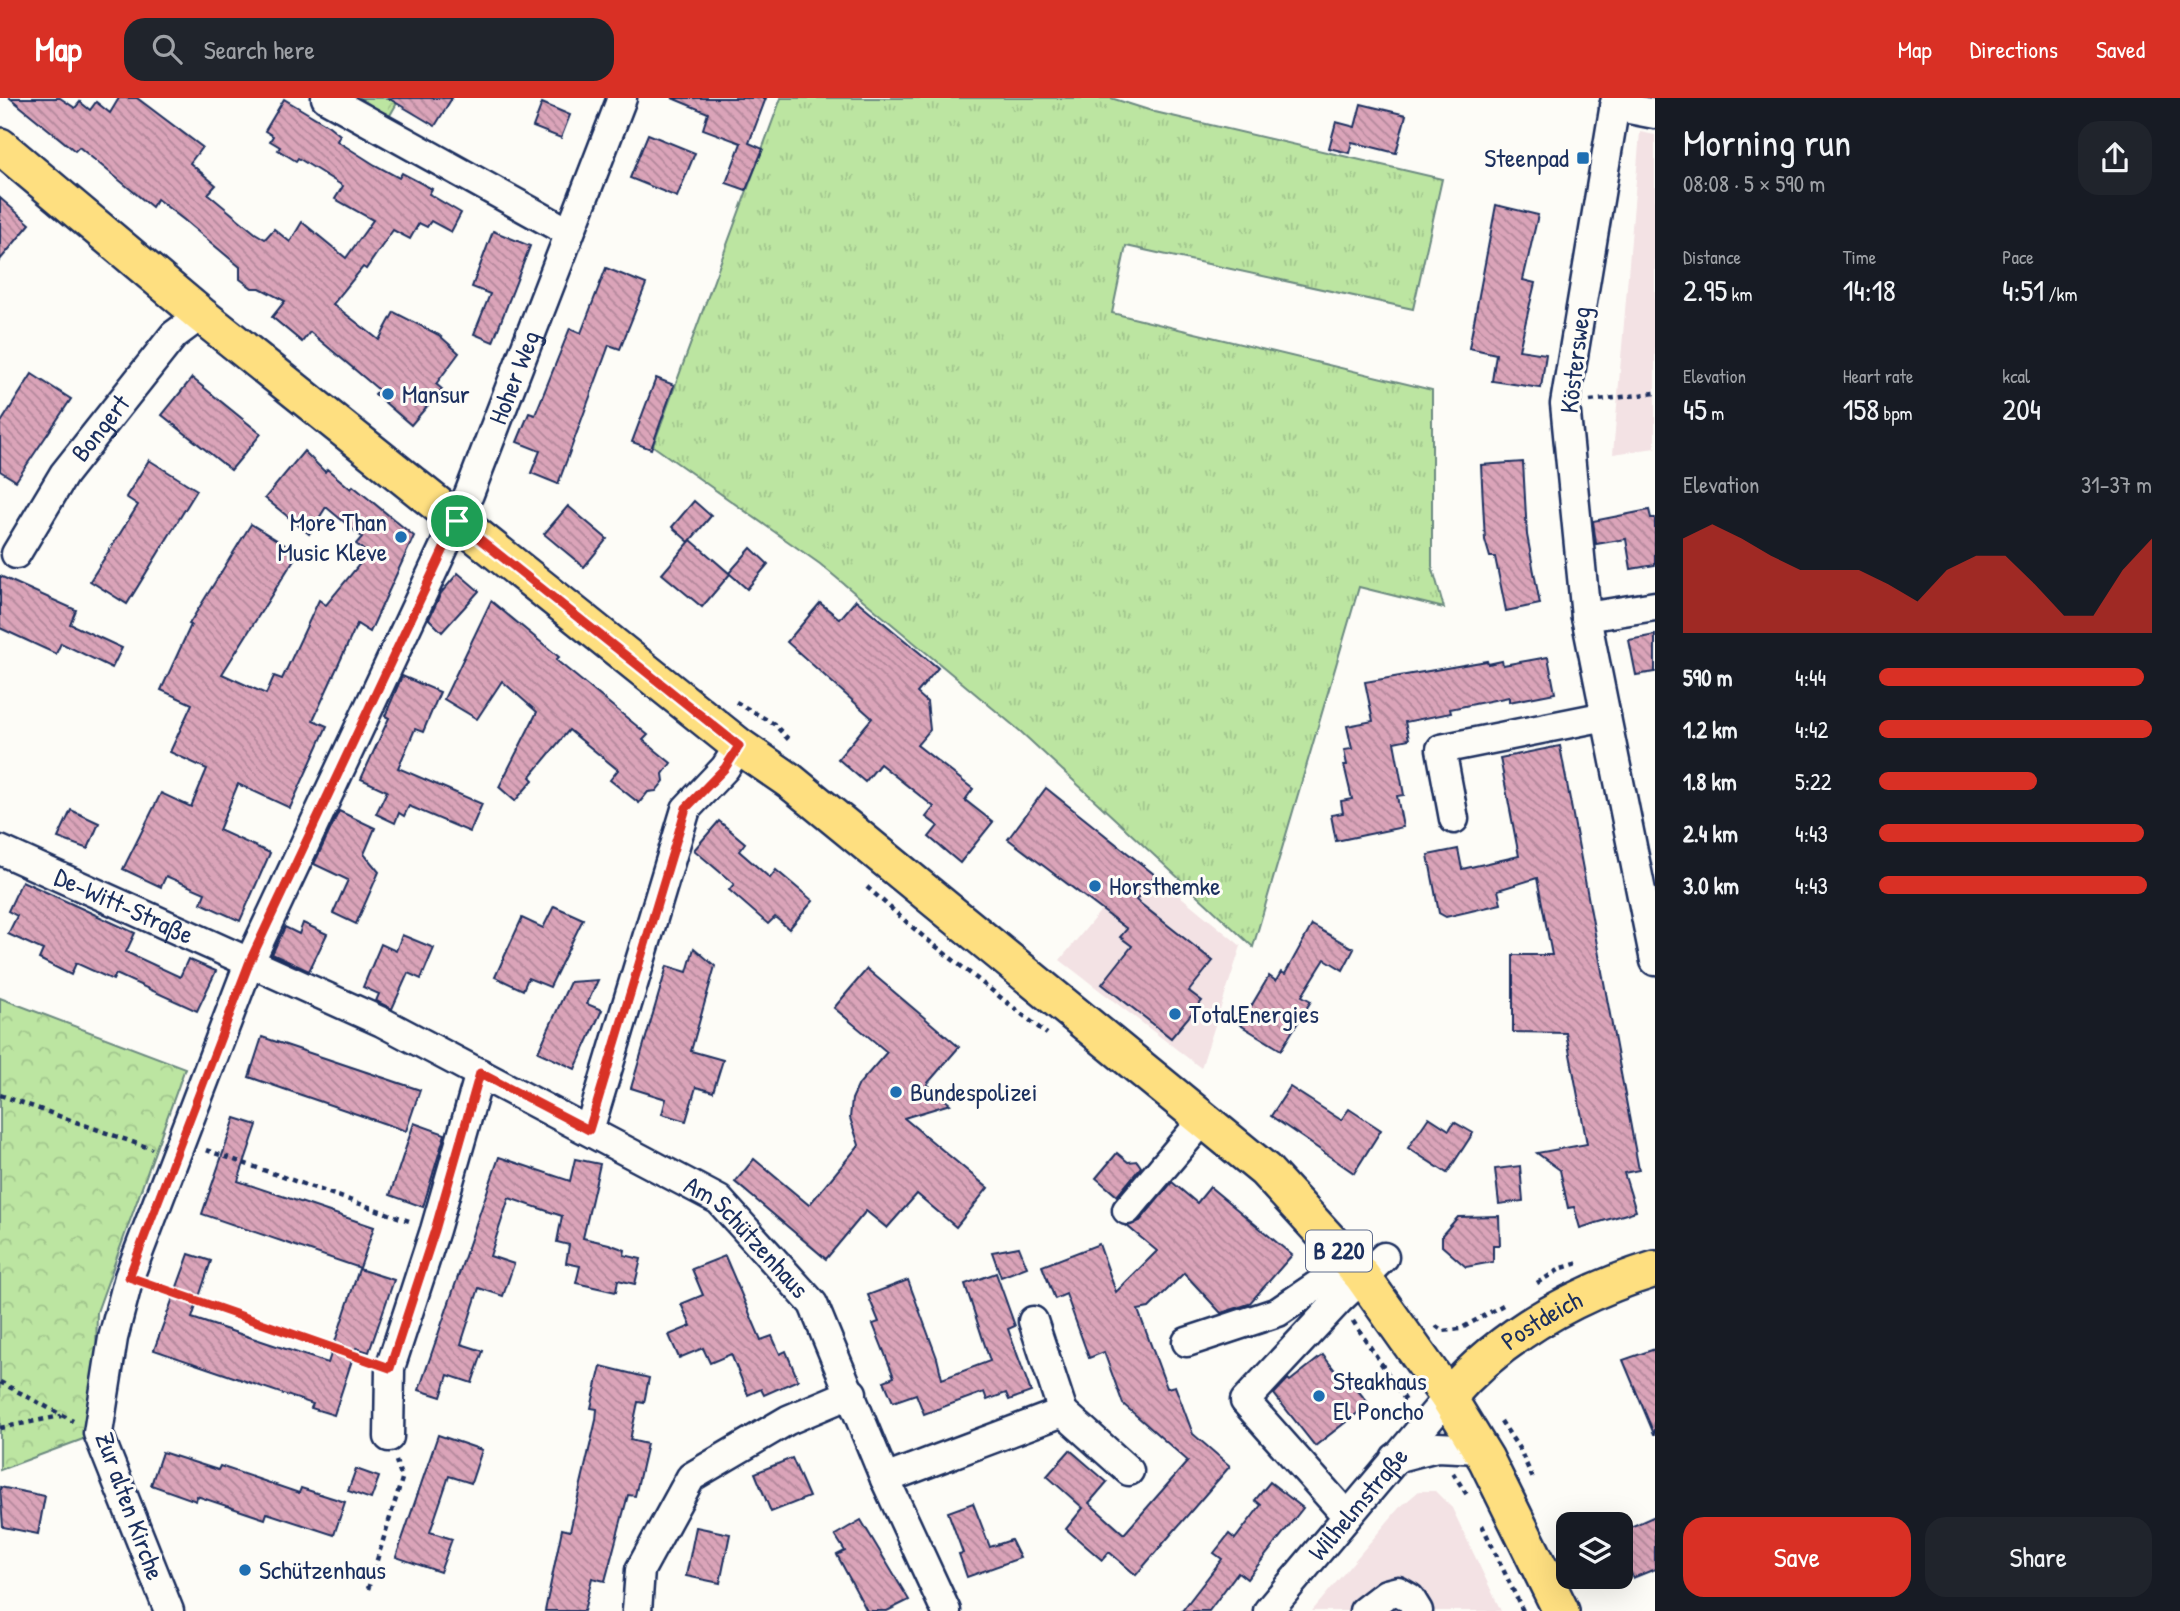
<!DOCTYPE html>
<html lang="en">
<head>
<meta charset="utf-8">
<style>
	:root { --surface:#171b24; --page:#20242c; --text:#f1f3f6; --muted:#9ea1a6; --accent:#d93025 }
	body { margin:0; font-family:"Patrick Hand",sans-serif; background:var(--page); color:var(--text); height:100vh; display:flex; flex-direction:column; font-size:26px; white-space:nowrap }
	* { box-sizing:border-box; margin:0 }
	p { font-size:23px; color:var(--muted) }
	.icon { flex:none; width:38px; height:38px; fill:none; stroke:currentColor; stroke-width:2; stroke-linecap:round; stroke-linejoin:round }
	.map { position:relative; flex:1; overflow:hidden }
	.details { display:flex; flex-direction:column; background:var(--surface); width:525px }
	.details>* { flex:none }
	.controls { position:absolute; left:1556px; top:1414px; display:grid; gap:14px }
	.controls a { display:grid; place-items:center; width:77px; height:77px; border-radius:14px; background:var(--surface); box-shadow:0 7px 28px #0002; font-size:35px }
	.pin { position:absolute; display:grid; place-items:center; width:60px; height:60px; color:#fff; margin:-30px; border:4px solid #fff; border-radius:50%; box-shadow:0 2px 7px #0007 }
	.round { display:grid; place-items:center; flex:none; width:74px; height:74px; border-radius:21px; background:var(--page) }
	.head { display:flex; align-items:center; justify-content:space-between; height:119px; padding:0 28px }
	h1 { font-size:38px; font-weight:600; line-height:52px }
	.stats { display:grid; grid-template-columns:repeat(3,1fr); gap:10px; height:119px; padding:7px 28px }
	.stats div { display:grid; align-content:center }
	.stats b { font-size:30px; font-weight:600 }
	.stats small { font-size:19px; font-weight:400 }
	.stats p { font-size:19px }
	.chart { height:196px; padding:14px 28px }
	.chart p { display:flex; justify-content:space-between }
	.chart svg { width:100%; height:126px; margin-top:7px; fill:var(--accent); opacity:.7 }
	.action { display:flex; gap:14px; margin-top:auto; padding:14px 28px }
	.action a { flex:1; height:80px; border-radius:21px; background:var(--accent); color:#fff; font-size:28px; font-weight:600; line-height:80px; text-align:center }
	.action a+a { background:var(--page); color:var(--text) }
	ul { padding:0 28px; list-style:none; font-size:23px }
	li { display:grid; grid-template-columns:112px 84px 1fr; align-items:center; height:52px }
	li i { height:18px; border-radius:9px; background:var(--accent) }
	header { display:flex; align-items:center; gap:42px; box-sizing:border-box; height:98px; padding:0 35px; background:var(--accent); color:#fff }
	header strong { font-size:33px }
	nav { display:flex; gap:38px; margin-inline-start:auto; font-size:24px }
	.search { width:490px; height:63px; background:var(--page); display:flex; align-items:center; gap:18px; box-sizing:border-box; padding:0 24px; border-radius:21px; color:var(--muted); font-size:26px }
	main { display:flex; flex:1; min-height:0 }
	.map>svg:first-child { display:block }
	.built { fill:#f3e2e4 }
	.grass { fill:url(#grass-tufts); stroke:#6c8a80; stroke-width:2 }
	.forest { fill:url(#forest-crowns); stroke:#6c8a80; stroke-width:2 }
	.building { fill:url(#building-back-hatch); stroke:#1b2f5e; stroke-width:2 }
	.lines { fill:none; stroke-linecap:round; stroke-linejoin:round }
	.minor-casing { stroke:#1b2f5e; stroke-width:33 }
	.major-casing { stroke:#1b2f5e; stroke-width:40 }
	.path { stroke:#1b2f5e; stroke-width:4.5; stroke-dasharray:5 5; stroke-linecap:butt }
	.minor { stroke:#fdfcf7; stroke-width:28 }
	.major { stroke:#fedf80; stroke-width:35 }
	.route-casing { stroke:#fff; stroke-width:14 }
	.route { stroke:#d93025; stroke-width:9 }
	.poi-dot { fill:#1f6fb2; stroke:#fdfcf7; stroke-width:2.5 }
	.labels { text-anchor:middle; stroke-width:6; stroke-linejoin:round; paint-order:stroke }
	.shield { fill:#fdfcf7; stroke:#5f6c8c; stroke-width:2 }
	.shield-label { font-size:24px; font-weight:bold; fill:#1b2f5e }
	.poi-label { font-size:26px; fill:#1b2f5e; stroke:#fdfcf7; text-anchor:start }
	.street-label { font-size:26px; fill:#1b2f5e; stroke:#fdfcf7 }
</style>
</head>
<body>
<header>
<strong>Map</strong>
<div class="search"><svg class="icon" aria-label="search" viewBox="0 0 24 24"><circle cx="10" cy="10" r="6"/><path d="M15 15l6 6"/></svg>Search here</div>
<nav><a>Map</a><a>Directions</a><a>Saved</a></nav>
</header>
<main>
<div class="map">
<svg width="1655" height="1513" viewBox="0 0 1655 1513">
	<defs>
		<pattern id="grass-tufts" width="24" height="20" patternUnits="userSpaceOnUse" patternTransform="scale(1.75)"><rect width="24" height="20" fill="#bce5a1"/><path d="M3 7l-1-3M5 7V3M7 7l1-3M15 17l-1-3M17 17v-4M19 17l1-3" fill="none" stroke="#a1c58d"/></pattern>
		<pattern id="forest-crowns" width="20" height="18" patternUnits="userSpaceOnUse" patternTransform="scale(1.75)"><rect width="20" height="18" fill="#bce5a1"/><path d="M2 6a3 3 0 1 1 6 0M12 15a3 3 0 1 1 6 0" fill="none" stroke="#a1c58d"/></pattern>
		<pattern id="building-back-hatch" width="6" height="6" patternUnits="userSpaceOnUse" patternTransform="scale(1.75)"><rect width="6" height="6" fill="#dba4b9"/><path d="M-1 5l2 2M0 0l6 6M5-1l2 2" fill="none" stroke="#b1869a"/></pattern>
	</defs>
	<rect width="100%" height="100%" fill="#fdfcf7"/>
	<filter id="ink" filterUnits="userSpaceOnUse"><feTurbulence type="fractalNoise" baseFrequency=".0143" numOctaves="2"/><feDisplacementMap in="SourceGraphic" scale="14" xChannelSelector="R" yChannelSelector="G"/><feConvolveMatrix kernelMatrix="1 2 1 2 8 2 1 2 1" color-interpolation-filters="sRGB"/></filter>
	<g filter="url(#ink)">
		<!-- built -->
		<g class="built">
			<path d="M1640,34l15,3v313l-42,6z"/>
			<path d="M1140,765l101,83 -40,122 -141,-108z"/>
			<path d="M1419,1393h16l17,17 49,103h-189l87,-103z"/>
		</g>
		<!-- grass -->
		<path class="grass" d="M781,0h330l44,14 287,67 -29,130 -287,-63 -14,67 320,77v176l12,42 -85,-21 -106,360 -233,-216 -200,-167 -167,-118z"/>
		<!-- forest -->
		<g class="forest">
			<path d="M360,0h40l-11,19z"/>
			<path d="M0,900l185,70 -88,244 -3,123 -94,35z"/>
		</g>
		<!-- building -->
		<g class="building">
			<path d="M10,0h50l15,10 5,-6 10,8 6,-8 14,11 9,-15h18l65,49 -12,16 26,22 -8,9 47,39 10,6 9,-10 16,13 12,-20 44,36 27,-38 -38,-21 8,-13 -45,-28 -2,3 -18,-11 2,-3 -10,-6 3,-5 -8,-5 19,-32 45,27 11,9 -3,6 38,24 24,13 3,-5 30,16 -3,5 32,19 -10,19 -20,-11 -4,6 -8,-4 -9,16 -17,-9 -27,39 -3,-2 -30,37 46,36 15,-28 45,23 20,18 -23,31 6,5 -31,36 -36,-31 4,-4 -69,-58 -8,10 -30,-25 13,-16 -25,-13h-8l-12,-9v-12l-56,-47 -27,-21 -5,8 -73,-60 -4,4z"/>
			<path d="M388,0h64l-17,28z"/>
			<path d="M672,0h94l-17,45 14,6 -17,41 -20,-7 15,-40 -38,-14 5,-16z"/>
			<path d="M542,5l28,12 -9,23 -28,-11z"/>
			<path d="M1361,6l45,11 -10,38 -44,-11 -3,11 -20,-5 7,-26 19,5z"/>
			<path d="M648,36l47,19 -18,44 -47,-19z"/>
			<path d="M0,100l30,26 -30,36z"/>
			<path d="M1496,107l42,10 -15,65 12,3 -16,67 27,4 -5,34 -49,-7 4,-27 -27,-6z"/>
			<path d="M493,133l37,15 -37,96 -19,-8 16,-40 -18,-7z"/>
			<path d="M606,170l40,16 -26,65 -11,-4 -51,139 -27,-11 9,-22 -23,-9 12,-29 6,2 35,-87 11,5z"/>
			<path d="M32,276l39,25 -55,82 -16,-10v-47z"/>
			<path d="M192,280l69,56 -30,36 -69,-55z"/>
			<path d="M656,280l18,7 -23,64 -19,-7z"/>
			<path d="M304,353l21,21 2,-3 24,20 2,-3 61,50 -44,96 -13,-8 -44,96 14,6 -37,82 -52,-24 -19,46 51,23 -30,68 -39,-18 4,-10 -39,-17 -5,11 -38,-18 38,-76 30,14 16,-38 -37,-17 22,-48 -31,-14 30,-65 -2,-1 62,-100 47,29 -76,121 44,20 8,-18 8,3 37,-79 7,5 42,-51 -12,-10 6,-7 -36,-30 -17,27 -44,-36z"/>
			<path d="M149,362l48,30 -70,114 -37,-23 48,-76 -12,-8z"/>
			<path d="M1523,364l4,73 13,69 -34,7 -11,-54h-5l-5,-17 -4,-75z"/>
			<path d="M694,403l17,15 -22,26 -17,-15z"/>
			<path d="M568,408l39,33 -23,28 -40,-33z"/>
			<path d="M1649,412l2,8h4v47l-24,4 -5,-30 -30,5 -3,-23z"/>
			<path d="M691,442l38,33 22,-25 17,16 -21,25 -17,-15 -28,33 -40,-33z"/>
			<path d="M458,475l21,18 -37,41 -13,-13 12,-26z"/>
			<path d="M0,478l76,34 -6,14 52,24 -10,20 -51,-25 -5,11 -56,-26z"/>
			<path d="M856,502l82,68 -21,25 10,9 3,28 -13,15 56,44 -8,11 28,22 -33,41 -31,-26 9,-11 -12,-9 8,-10 -54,-43 -15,18 -27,-23 34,-41 -85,-76 33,-39 20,16z"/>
			<path d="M491,503l68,56 -3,3 92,75 -5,5 28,23 -8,11 1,7 -8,10 -8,1 -9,11 -29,-23 8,-10 -49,-40 -39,47 3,3 -18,21 -16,-14 38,-75 -35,-31 -25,38 -33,-20z"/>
			<path d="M1655,537v37l-19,3 -7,-35z"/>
			<path d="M1548,559l7,36 -46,9v-5l-59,12 1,4 -46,9 4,17 -15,3 10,53 -7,1 6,31 -67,14 -5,-26 12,-2 -2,-12 11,-2 -8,-34h3l-3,-15 8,-1 -5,-23 26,-5 -8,-39 122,-21 1,3 14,-3 1,4z"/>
			<path d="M402,578l38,16 -17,40 -8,-3 -17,39 84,36 -12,28 -61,-26 -5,10 -5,-3 -4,10 -19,-9 11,-23 -26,-12 28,-61 -4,-2z"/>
			<path d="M1560,648l79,424 -15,3 12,38 -56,17 -6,-21 -6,1 -8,-38 -23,-17 50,-9 -21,-111 -53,-1v-77h39l-15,-77 -39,12 3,14 -55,13 -7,-4 -11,-58 30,-6 4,20 57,-13 -19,-98z"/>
			<path d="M1046,690l109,87 -19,25 77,61 -24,30 13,10 -31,37 -69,-54 30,-38 -12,-9 7,-8 -119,-90z"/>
			<path d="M71,712l28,13 -11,26 -30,-11z"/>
			<path d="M339,713l36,17 -11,26 15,18 -23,52 -23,-11 15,-33 -34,-16z"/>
			<path d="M719,723l26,22 -6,8 31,27 6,-8 37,31 -24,28 -14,-12 -7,7 -39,-34 5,-6 -40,-34z"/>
			<path d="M22,783l113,52 -9,19 54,25 8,-18 28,12 -19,40 -81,-37 -3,6 -37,-17 -5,12 -32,-16 4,-9 -35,-16 9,-18 -9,-5z"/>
			<path d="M554,808l29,13 -33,68 -22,-9 -5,12 -28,-13 27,-59 21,10z"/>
			<path d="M303,825l24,11 -18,37 -37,-17 13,-27 14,7z"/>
			<path d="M1312,827l42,24 -11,21 -18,-11 -23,37 9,5 -30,49 -41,-25 29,-49 7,5 5,-9 4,2z"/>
			<path d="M402,837l32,13 -13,31 -13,-6 -16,36 -16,-8 3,-7 -16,-7 18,-43 15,7z"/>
			<path d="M694,850l21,18 -24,85 32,9 -10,32 -17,-5 -10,34 -24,-7 4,-15 -35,-11 36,-122 20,6z"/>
			<path d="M867,871l92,78 -32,37 23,20 -46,14 84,70 -32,39 -39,-33 -30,34 -21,-17 -40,48 -91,-77 19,-23 55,46 50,-60 -9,-27 2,-19 7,-15 28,-32 -53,-44z"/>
			<path d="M598,882l-11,24 15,6 -27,59 -37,-17 32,-70z"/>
			<path d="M262,939l158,53 -14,41 -157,-54z"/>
			<path d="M1290,989l51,33 8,-11 32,21 -27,43 -83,-57z"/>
			<path d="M1429,1019l20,13 5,-8 19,11 -26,40 -39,-25z"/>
			<path d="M235,1020l22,7 -19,56 136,46 -14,41 -158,-54z"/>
			<path d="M414,1025l31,11 -22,73 -33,-12z"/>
			<path d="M1117,1055l11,9 9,-1 4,6 -24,29 -21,-18z"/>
			<path d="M499,1059l71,24 5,-22 25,5 -17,74 26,6 16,6 -1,5 17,4 -6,25 -17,-4 -2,12 -40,-9 4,-17 -14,-3 3,-18 -12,-3 5,-26 -53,-18 -19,58 24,8 -11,32 -24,-8 -18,56 22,7 -11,32 -24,-8 -7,22 -22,-7z"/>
			<path d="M1520,1068l3,35 -24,3 -4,-35z"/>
			<path d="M1172,1084l25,21 13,-16 82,68 -43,49 -28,9 -37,-40 -35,35 -11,2 29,78 8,-2 18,48 37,32 -94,109 -27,-23 -7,8 -36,-31 17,-21 -36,-32 23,-26 37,32 -18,21 35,31 64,-73 -65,-57 -19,-52 -15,6 -23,-64 -11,5 -13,-33 57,-22 17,48 41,-41 -30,-25 13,-5z"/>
			<path d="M1499,1118l1,29h-7v17l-27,5 -24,-21v-11l16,-18z"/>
			<path d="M1019,1149l8,20 -26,10 -9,-25z"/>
			<path d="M189,1156l22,7 -19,57 136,45 31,-94 35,11 -25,72 -13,-4 -22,67 -23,-7 2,-4 -159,-54z"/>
			<path d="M725,1158l36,84 11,-4 8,18 6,-3 12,29 -34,15 -3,-6 -13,6 -17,-41 -21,9 -7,-15 -24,10 -10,-23 22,-9 -10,-22 22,-9 -11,-26z"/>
			<path d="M996,1175l19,53 -7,3 23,63 -22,8 -3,-7 -19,7 -3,-8 -60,22 -8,-20 -23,8 -9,-21 10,-4 -21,-53 6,-2 -11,-27 40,-15 29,78 5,21 48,-18 -25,-77z"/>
			<path d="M1655,1251v85h-1l-31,-74z"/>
			<path d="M1323,1257l25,32 4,-4 17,21 -54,42 -41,-52 14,-15 2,2z"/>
			<path d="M601,1268l48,12 -5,25 -6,-1 -8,38 17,4 -12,52 -7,-1 -23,86 -13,-3 -8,33h-39l17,-82 8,2 26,-111 1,-11 -6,-1z"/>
			<path d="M438,1337l44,15 -11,33 -22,-7 -19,56 22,7 -12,33 -44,-15z"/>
			<path d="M162,1354l56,18 2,-4 79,27 2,-5 44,14 -11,33 -67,-22 -2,6 -68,-23 -1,5 -45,-16z"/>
			<path d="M792,1360l17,39 -38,15 -16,-39z"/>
			<path d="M356,1371l23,8 -8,22 -23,-8z"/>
			<path d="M1270,1384l33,26 -56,71 -9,-7 -29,39h-27l40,-52 -8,-6 15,-19 6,5 26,-34 -6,-5z"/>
			<path d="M0,1389l45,9 -7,38 -35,-7z"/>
			<path d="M973,1405l17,44 21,-7 9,18 -53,19 -8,-23 4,-1 -15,-41z"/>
			<path d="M1655,1418v53l-22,9 -7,-17 -6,-2v-18l9,-4 -3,-8z"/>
			<path d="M861,1422l48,80 -22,11h-20l-30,-56 8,-4 -10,-16z"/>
			<path d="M696,1429l34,7 -10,49 -34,-7z"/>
		</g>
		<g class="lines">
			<!-- minor casing -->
			<g class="minor-casing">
				<g id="minor">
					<path d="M326,0l242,134"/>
					<path d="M1616,0l-51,306 21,213 69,344"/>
					<path d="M1614,8l41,8"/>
					<path id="s1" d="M16,456l48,-80 110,-139 27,-20"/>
					<path d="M1586,519l69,-11"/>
					<path d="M1454,721l-13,-70 165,-33"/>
					<path id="s2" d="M0,752l382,172 337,178 94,104 72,175 61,132"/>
					<path d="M589,1032l97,-321 39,-41 14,-22"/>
					<path d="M1127,1112l76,-90"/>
					<path d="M1033,1223l30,91"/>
					<path d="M1187,1244l91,-30 72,-49"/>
					<path d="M389,1339l1,-69 45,-138 45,-157"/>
					<path d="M1395,1360l42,-11 43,2"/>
					<path d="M885,1381l178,-67 66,59"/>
					<path d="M1346,1417l-101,-114 94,-101 45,-43"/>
					<path id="s3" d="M169,1513l-71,-178 15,-95 16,-61 121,-316 219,-467 153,-396"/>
					<path d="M637,1513l3,-41 51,-93 97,-57 64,-27"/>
					<path id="s4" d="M1268,1513l180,-214"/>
					<path d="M1364,1513l22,-17 12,-3 12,7 8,13"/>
				</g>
			</g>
			<!-- major casing -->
			<g class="major-casing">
				<g id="major">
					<path d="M0,48l201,169 538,431 51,35 475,389 97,106 86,121 38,62 75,152"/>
					<path id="s5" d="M1448,1299c55,-64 127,-103 207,-128"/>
				</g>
			</g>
			<!-- path -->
			<g class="path">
				<path d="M1590,303l65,-8"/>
				<path d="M736,604l38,22 17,18"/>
				<path d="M867,789l52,46 128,101"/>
				<path d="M0,997l152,54"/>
				<path d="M206,1052l206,72"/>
				<path d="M1537,1185l25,-15 17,-5"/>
				<path d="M153,1188l213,74"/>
				<path d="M1353,1223l55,83"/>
				<path d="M1436,1228l7,5 17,-2 43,-24"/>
				<path d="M0,1284l73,39"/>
				<path d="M1501,1323l19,29 14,31"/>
				<path d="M0,1330l61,-12"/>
				<path d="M1453,1375l16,25"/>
				<path d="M1482,1427l41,86"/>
				<path d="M368,1491l34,-110 -6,-18"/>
			</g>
			<!-- minor -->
			<use href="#minor" class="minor"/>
			<!-- major -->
			<use href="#major" class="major"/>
		</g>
	</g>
	<g class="lines" filter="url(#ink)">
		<!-- route casing -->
		<g class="route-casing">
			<path id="route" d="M457,423l282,225 -14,22 -39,40 -97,322 -109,-57 -45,157 -45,138 -261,-91 121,-316z"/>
		</g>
		<!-- route -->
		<use href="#route" class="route"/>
	</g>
	<!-- markers -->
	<g class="poi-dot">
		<rect x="1576" y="53" width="14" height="14" rx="3.5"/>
		<circle cx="388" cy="296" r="7"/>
		<circle cx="401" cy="439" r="7"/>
		<circle cx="1095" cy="788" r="7"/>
		<circle cx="1175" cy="916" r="7"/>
		<circle cx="896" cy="994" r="7"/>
		<circle cx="1319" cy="1298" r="7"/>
		<circle cx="245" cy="1472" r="7"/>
	</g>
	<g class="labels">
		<!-- shield labels -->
		<rect class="shield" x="1306" y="1132.5" width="66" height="41" rx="5"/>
		<g class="shield-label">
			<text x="1339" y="1161">B 220</text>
		</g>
		<!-- poi labels -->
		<g class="poi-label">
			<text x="1569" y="69" text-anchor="end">Steenpad</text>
			<text x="402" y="305">Mansur</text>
			<text x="387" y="433" text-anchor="end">More Than<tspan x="387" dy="30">Music Kleve</tspan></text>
			<text x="1109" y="797">Horsthemke</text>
			<text x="1189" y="925">TotalEnergies</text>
			<text x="910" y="1003">Bundespolizei</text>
			<text x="1333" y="1292">Steakhaus<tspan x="1333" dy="30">El Poncho</tspan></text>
			<text x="259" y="1481">Schützenhaus</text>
		</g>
		<!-- street labels -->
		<g class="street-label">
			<text transform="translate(1575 262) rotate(-83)" y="9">Köstersweg</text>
			<text dy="9" stroke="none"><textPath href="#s3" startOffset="1330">Hoher Weg</textPath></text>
			<text dy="9" stroke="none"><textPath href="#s1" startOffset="152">Bongert</textPath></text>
			<text dy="9" stroke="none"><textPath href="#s2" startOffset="136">De-Witt-Straße</textPath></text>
			<text dy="9" stroke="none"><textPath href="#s2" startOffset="845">Am Schützenhaus</textPath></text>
			<text dy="9" stroke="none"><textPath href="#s5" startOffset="122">Postdeich</textPath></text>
			<text dy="9" stroke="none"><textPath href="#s4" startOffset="140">Wilhelmstraße</textPath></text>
			<text transform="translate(130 1408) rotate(70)" y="9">Zur alten Kirche</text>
		</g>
	</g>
</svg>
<div class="controls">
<a><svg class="icon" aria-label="layers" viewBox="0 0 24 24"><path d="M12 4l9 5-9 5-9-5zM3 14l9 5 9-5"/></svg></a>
</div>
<div class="pin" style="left:457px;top:423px;background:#1e9e55"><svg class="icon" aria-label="arrive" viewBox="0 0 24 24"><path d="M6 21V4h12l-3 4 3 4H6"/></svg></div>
</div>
<section class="details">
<div class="head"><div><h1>Morning run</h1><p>08:08 · 5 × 590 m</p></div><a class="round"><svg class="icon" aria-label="share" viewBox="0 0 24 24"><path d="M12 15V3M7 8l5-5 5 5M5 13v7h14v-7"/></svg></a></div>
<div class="stats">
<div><p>Distance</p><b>2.95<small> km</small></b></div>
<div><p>Time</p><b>14:18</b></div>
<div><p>Pace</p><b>4:51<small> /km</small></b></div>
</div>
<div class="stats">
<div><p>Elevation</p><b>45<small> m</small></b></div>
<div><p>Heart rate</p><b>158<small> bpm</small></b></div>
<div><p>kcal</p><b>204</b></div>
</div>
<div class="chart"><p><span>Elevation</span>31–37 m</p>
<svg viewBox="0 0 160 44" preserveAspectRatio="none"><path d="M0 44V11L10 6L20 11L30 17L40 22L50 22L60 22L70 27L80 33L90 22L100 17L110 17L120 27L130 38L140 38L150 22L160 11V44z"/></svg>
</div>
<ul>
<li><b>590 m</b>4:44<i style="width:97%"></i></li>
<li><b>1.2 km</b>4:42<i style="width:100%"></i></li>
<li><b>1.8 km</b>5:22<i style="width:58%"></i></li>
<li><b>2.4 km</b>4:43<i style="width:97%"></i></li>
<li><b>3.0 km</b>4:43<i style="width:98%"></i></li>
</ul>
<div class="action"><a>Save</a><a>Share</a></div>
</section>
</main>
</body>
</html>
